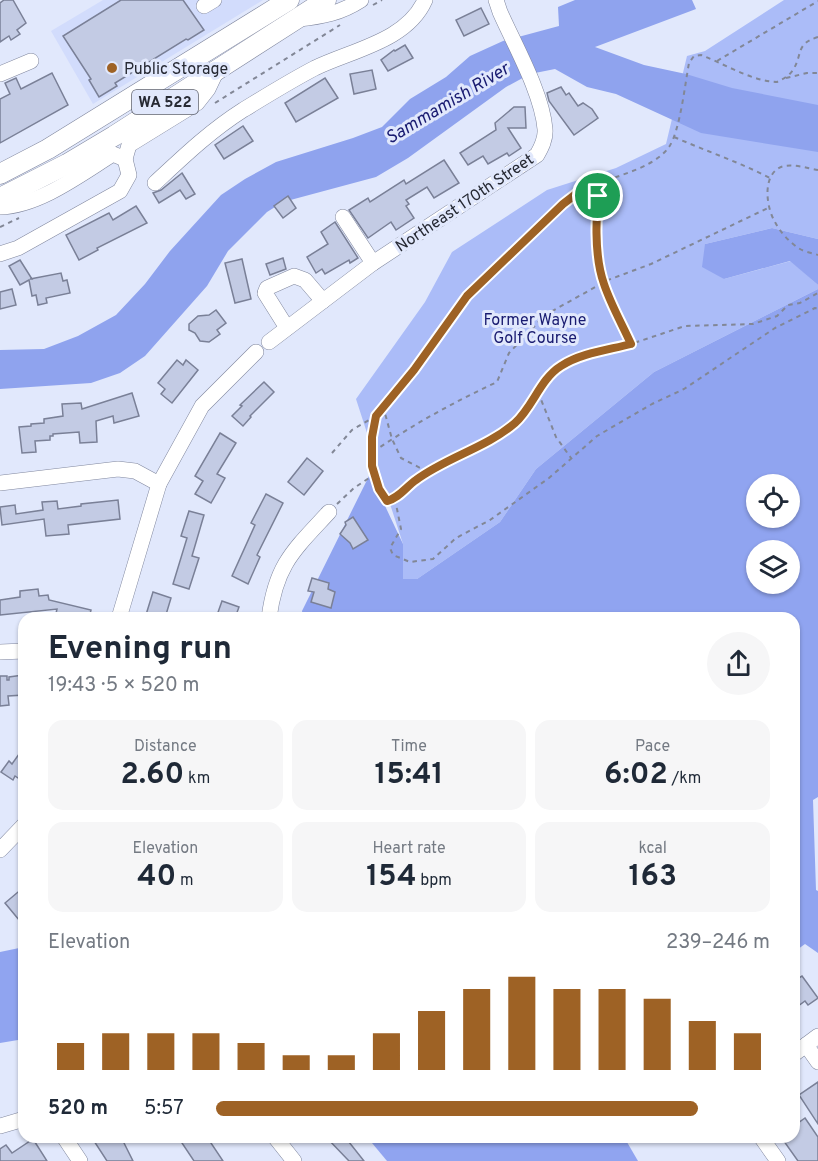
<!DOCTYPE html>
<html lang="en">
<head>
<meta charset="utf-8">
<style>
	:root { --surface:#fff; --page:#f6f6f7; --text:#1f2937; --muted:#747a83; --accent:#9e6225 }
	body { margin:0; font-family:Overpass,sans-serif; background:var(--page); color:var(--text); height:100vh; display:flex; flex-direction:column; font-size:22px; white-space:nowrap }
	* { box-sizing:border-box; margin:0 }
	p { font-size:20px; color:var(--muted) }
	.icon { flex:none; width:33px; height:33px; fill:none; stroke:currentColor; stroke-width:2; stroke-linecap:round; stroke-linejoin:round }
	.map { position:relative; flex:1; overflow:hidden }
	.drawer { position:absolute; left:18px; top:612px; width:782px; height:531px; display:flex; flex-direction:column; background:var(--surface); border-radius:18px; box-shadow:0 2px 4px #0004 }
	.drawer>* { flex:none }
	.controls { position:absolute; left:746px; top:474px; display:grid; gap:12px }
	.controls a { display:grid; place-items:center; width:54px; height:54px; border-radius:50%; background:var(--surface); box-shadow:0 2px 4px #0004; font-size:30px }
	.pin { position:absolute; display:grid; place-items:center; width:51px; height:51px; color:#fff; margin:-26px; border:3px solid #fff; border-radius:50%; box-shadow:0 2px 6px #0007 }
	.round { display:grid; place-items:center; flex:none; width:63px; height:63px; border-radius:32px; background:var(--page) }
	.head { display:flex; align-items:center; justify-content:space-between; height:102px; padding:0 30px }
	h1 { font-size:33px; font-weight:700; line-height:45px }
	.metrics { display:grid; grid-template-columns:repeat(3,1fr); gap:9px; height:102px; padding:6px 30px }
	.metrics div { display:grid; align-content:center; border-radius:15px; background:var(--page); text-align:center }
	.metrics b { font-size:30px; font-weight:700 }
	.metrics small { font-size:16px; font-weight:400 }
	.metrics p { font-size:16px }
	.chart { height:168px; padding:12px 30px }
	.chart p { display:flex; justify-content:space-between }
	.chart svg { width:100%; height:108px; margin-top:6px; stroke:var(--accent); stroke-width:6 }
	ul { padding:0 30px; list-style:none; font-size:20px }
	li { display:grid; grid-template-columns:96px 72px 1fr; align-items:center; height:45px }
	li i { height:15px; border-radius:8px; background:var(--accent) }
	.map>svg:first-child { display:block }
	.built { fill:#d2dcfc }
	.green { fill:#abbcf8 }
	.forest { fill:#90a4f0; fill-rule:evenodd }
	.water { fill:#8fa3ee }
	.building { fill:#c3cbe4; stroke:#7a8097; stroke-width:1.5 }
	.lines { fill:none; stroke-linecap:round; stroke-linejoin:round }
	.minor-casing { stroke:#80879e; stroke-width:16 }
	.major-casing { stroke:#80879e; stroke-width:21 }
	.path { stroke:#828796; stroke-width:2; stroke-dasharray:4.5 4.5; stroke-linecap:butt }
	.minor { stroke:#fff; stroke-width:15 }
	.major { stroke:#fff; stroke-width:20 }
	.route-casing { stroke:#fff; stroke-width:12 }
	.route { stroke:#9e6225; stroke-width:8 }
	.poi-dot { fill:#9e6225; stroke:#e1e8fc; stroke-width:2 }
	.labels { text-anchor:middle; stroke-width:6; stroke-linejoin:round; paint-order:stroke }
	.shield { fill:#e1e8fc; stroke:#5e626f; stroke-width:1.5 }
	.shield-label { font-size:15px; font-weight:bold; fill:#262933 }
	.poi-label { font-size:16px; fill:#262933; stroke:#e1e8fc; text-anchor:start }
	.street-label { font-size:16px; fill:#262933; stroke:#e1e8fc }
	.park-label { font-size:16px; fill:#191b70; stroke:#e1e8fc }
	.water-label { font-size:18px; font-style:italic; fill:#191b71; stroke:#e1e8fc }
</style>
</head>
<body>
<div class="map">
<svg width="818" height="1161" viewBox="0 0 818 1161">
	<rect width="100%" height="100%" fill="#e1e8fc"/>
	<!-- built -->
	<path class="built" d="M103,0h160l-170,104 -42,-73z"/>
	<!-- green -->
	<path class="green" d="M784,0h34v239l-46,-11 -67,16 19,35 67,-18 27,24v4l-164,83 -118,97 -36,53 -83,57 -14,1v-36l-47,-145 69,-97 27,-50 95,-62 69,-22 50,-24 21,-88 18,-5z"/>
	<!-- forest -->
	<g class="forest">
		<path d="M772,228l46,11v46l-28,-24 -66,18 -22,-12 3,-23z"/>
		<path d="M818,289v508l-5,3 3,90 2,1v62l-13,-9 -11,8v-334h-491l-1,-7 68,-137 33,70v35h14l83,-57 36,-53 118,-97zM756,484h33v34h-33zM756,550h33v34h-33z"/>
		<path d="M24,947v92l-24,4v-91z"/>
		<path d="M367,1137h257l14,24h-251z"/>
	</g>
	<!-- water -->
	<path class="water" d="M575,0h117l4,9 -101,38 49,18 42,9 46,14 86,17v47l-117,-19 -85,-39 -29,-7 -32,-18 -25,5 -24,13 -98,71 -32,19 -93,25 -16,10 -39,39 -21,35 -62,70 -25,17 -29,10 -91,6v-39l44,-1 34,-13 38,-21 29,-31 25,-33 51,-56 24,-16 31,-17 77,-24 29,-11 28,-28 36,-22 24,-21 33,-15 56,-15 -1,-19z"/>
	<!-- building -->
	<g class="building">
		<path d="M4,0h9l13,23 -9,7 3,4 -9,6 -2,-4 -9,6v-39z"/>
		<path d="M121,0h62l21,30 -16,10 -2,-1 -71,44 2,3 -18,11 -10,-17 2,-1 -28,-43z"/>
		<path d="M481,8l8,16 -25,12 -8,-16z"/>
		<path d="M405,45l8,13 -25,13 -7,-11 13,-10 1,1z"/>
		<path d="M372,70l4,19 -22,5 -4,-20z"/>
		<path d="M52,73l16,32 -68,38v-44l10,-5 -5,-11 11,-5 5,11z"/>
		<path d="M325,78l13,20 -42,24 -11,-19z"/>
		<path d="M561,87l5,8 3,-2 9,13 5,-3 9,6 6,9 -24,17 -25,-34 -2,-8z"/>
		<path d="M514,107h11l1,21h-18l13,20 -12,8 -2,-3 -19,11 -5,-8 -15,9 -8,-12 36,-23 -1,-7z"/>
		<path d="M243,126l10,15 -29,18 -9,-14z"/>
		<path d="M444,160l15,23 -25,15 -7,-11 -21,13 3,4 -3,2 8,12 -18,12 -5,-8 -23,16 -19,-28 19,-12 2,4 34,-22 2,4z"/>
		<path d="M182,173l13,21 -9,5 -6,-9 -21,13 -6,-10 8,-3z"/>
		<path d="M288,196l8,12 -13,10 -9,-12z"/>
		<path d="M136,206l11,17 -50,25 1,2 -19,10 -13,-25 43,-22 4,7z"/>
		<path d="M335,222l23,36 -8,5 -1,-3 -24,14 -3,-5 -6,4 -9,-16 21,-13 -7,-12z"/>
		<path d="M283,258l3,11 -16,6 -4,-11z"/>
		<path d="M242,259l9,40 -16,4 -10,-40z"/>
		<path d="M20,260l12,19h-2l31,-6 2,8 4,-1 3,13 -24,5 1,5 -9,2 -2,-10 -4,1 -3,-16 -9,5 -11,-19z"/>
		<path d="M12,289l4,16 -16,4v-17z"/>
		<path d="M216,310l10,13 -9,7 3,4 -11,8 -9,-1 -5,-8 -6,-3v-6l9,-8 11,-1z"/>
		<path d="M177,360l6,5 3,-5 12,10 -26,33 -11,-9 4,-5 -7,-6z"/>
		<path d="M264,382l10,10 -24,24 1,1 -8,9 -11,-10 10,-10 -2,-1z"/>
		<path d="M132,393l7,23 -25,7 -1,-7 -17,5 1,21 -17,1 -1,-11 -26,2v2h-3v4l-15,1 1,11 -14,1 -3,-26 12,-1v-2l13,-1v-4l19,-3 -1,-12 19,-1 1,6z"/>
		<path d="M220,433l16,10 -19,31 8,4 -14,25 -16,-9 8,-13 -8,-5z"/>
		<path d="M307,458l16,13 -19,24 -16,-13z"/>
		<path d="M266,494l17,9 -26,52 3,2 -12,27 -16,-8 23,-51 -4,-2z"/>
		<path d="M118,500l2,19 -52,6 1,9 -23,2 -2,-17 -42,6 -2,-18 15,-2 1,9 27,-4 -1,-8 15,-1 1,8 23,-3v-2z"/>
		<path d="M189,511l15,4 -12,41 7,2 -10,31 -16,-5 14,-46 -6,-2z"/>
		<path d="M353,517l15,23 -15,9 -3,-6 -10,-9 6,-9 -1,-3z"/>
		<path d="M312,578l17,5 -1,6 7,3 -4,16 -20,-6 3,-10 -6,-1z"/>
		<path d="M38,589l1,7 9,-1 1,5 42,10 -2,8h-34l2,-9 -57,6v-15l20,-3v-6z"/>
		<path d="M153,592l18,6 -6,20h-20z"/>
		<path d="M222,601l17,6 -4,11h-19z"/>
		<path d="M23,675l1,20 -16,1 1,9 -9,1v-30h7v4h2v-3z"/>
		<path d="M24,747v35l-9,-6 -2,4 -12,-8 8,-11 3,3z"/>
		<path d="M24,887v39l-19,-23z"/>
		<path d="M802,976l16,22 -10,7 -3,-4 -11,8v-28z"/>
		<path d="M818,1082v42l-19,-29z"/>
		<path d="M805,1118l13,19v24h-20l-17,-24h13v-11z"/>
		<path d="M100,1137h21l12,24h-26l-13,-20z"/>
		<path d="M178,1137h29l16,24h-29z"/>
		<path d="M326,1137h19l19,24h-15z"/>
		<path d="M33,1139l14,22h-47v-12l6,-4 6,8z"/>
	</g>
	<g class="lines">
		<!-- minor casing -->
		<g class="minor-casing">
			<g id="minor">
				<path d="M204,6l10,-6"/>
				<path d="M298,19c24,-2 43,-6 63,-19"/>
				<path d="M0,74l31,-13"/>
				<path d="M155,183c28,-26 55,-52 88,-73 23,-14 47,-29 72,-42 37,-18 92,-27 110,-68"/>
				<path d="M0,207c39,-1 81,-33 113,-53l12,5 4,-14 68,-42 11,-14 9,-19"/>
				<path d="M343,217l30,46"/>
				<path d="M0,254l18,-6 102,-57 9,-16 -4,-16"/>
				<path d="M287,328l-22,-35 2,-5 27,-12 11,4 18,21"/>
				<path d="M269,342l104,-79 164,-108c4,-7 9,-16 8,-26 -3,-36 -30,-83 -45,-117l-4,-12"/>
				<path d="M0,483l118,-14 17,2 24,13 43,-78 54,-54"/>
				<path d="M119,618l40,-134"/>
				<path d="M269,618c7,-54 25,-68 60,-106"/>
				<path d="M0,652l24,-1"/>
				<path d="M0,850l24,-25"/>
				<path d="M806,1045l12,17"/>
				<path d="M794,1054l24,-18"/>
				<path d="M0,1126l24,-7"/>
				<path d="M64,1137l16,24"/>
				<path d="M275,1137l19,24"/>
				<path d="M761,1137l17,24"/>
			</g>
		</g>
		<!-- major casing -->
		<g class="major-casing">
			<g id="major">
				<path d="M0,174l48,-25 241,-149"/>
				<path d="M0,198l67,-34 47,-28 212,-136"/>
			</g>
		</g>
		<!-- path -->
		<g class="path">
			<path d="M373,5l9,-5"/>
			<path d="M818,37c-23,7 -15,17 -25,33 -4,6 -10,9 -16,12 -26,-1 -52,-18 -76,-27l-7,1 -5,7c-4,21 -9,68 -20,84 -19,26 -67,30 -93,47 -22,15 -41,37 -60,56 -17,15 -36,30 -50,47 -19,24 -33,51 -53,74 -11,14 -31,29 -37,46 -9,28 -4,59 11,84l8,-2 22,-20 79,-43 20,-14 32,-43 12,-13 24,-11 47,-11 54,-18 68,-2 24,-8 11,-11 12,-2 18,-10"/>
			<path d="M717,61l101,-60"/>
			<path d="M786,78l21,-5h11"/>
			<path d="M215,103l125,-78"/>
			<path d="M674,137c32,14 65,25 96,41"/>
			<path d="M818,170c-11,-2 -27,-7 -37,-3 -19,8 -15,40 -6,55 5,10 15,21 25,27 5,3 12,4 18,6"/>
			<path d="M601,182c-6,29 -7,74 3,102 7,20 18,40 27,60"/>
			<path d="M0,227l19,-9"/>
			<path d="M538,392l18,45 15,21"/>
			<path d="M383,406l9,33 9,19 27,14"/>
			<path d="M373,452c39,-27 81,-50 124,-70l12,-29 36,-38 63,-35 43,-16 119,-57"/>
			<path d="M332,453l20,-23 24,-14"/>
			<path d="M395,499l6,30 -11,19 3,7 17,7 23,-3 23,-21 34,-18 59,-42 48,-42 55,-32 32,-15 91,-61 40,-20 3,1"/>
			<path d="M337,504l17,-16 21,-14"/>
		</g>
		<!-- minor -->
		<use href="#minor" class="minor"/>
		<!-- major -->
		<use href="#major" class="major"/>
	</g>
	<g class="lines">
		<!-- route casing -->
		<g class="route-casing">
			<path id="route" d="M601,182c-6,29 -7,74 3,102 7,21 18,40 27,60 -23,6 -50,9 -70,22 -21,13 -28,41 -46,57 -29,25 -68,34 -99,57 -10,7 -17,18 -29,21l-8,-12 -7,-23v-29l4,-21 38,-46 53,-74 96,-92 13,-10z"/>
		</g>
		<!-- route -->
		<use href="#route" class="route"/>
	</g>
	<!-- markers -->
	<circle class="poi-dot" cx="112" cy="68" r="6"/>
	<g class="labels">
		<!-- shield labels -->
		<rect class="shield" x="132" y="90" width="66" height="24" rx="4.5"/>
		<g class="shield-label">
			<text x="165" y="107">WA 522</text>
		</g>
		<!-- poi labels -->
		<g class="poi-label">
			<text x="124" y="74">Public Storage</text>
		</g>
		<!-- street labels -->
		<g class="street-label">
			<text transform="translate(464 202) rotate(-34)" y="6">Northeast 170th Street</text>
		</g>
		<!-- park labels -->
		<g class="park-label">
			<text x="535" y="325">Former Wayne<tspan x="535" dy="18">Golf Course</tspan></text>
		</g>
		<!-- water labels -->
		<g class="water-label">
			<text transform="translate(447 103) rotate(-31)" y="6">Sammamish River</text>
		</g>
	</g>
</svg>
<div class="controls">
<a><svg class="icon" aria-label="locate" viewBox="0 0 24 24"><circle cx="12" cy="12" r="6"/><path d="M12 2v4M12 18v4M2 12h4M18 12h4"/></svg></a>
<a><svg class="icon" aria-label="layers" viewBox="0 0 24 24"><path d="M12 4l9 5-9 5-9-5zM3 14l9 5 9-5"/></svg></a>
</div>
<div class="pin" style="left:598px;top:196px;background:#1e9e55"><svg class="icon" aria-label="arrive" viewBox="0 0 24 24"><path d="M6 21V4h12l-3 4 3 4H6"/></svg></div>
<section class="drawer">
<div class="head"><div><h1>Evening run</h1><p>19:43 · 5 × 520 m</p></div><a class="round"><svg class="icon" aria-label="share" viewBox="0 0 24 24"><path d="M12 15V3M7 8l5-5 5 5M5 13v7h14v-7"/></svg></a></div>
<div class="metrics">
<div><p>Distance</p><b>2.60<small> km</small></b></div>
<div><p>Time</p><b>15:41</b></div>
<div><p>Pace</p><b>6:02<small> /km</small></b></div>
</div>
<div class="metrics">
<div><p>Elevation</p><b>40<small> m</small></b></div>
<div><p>Heart rate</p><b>154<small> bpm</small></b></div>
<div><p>kcal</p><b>163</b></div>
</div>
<div class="chart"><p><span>Elevation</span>239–246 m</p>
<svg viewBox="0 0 160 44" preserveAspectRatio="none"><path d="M5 44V33M15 44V29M25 44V29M35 44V29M45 44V33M55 44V38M65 44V38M75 44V29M85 44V20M95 44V11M105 44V6M115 44V11M125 44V11M135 44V15M145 44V24M155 44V29"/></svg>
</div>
<ul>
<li><b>520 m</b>5:57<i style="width:87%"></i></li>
</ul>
</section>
</div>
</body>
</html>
